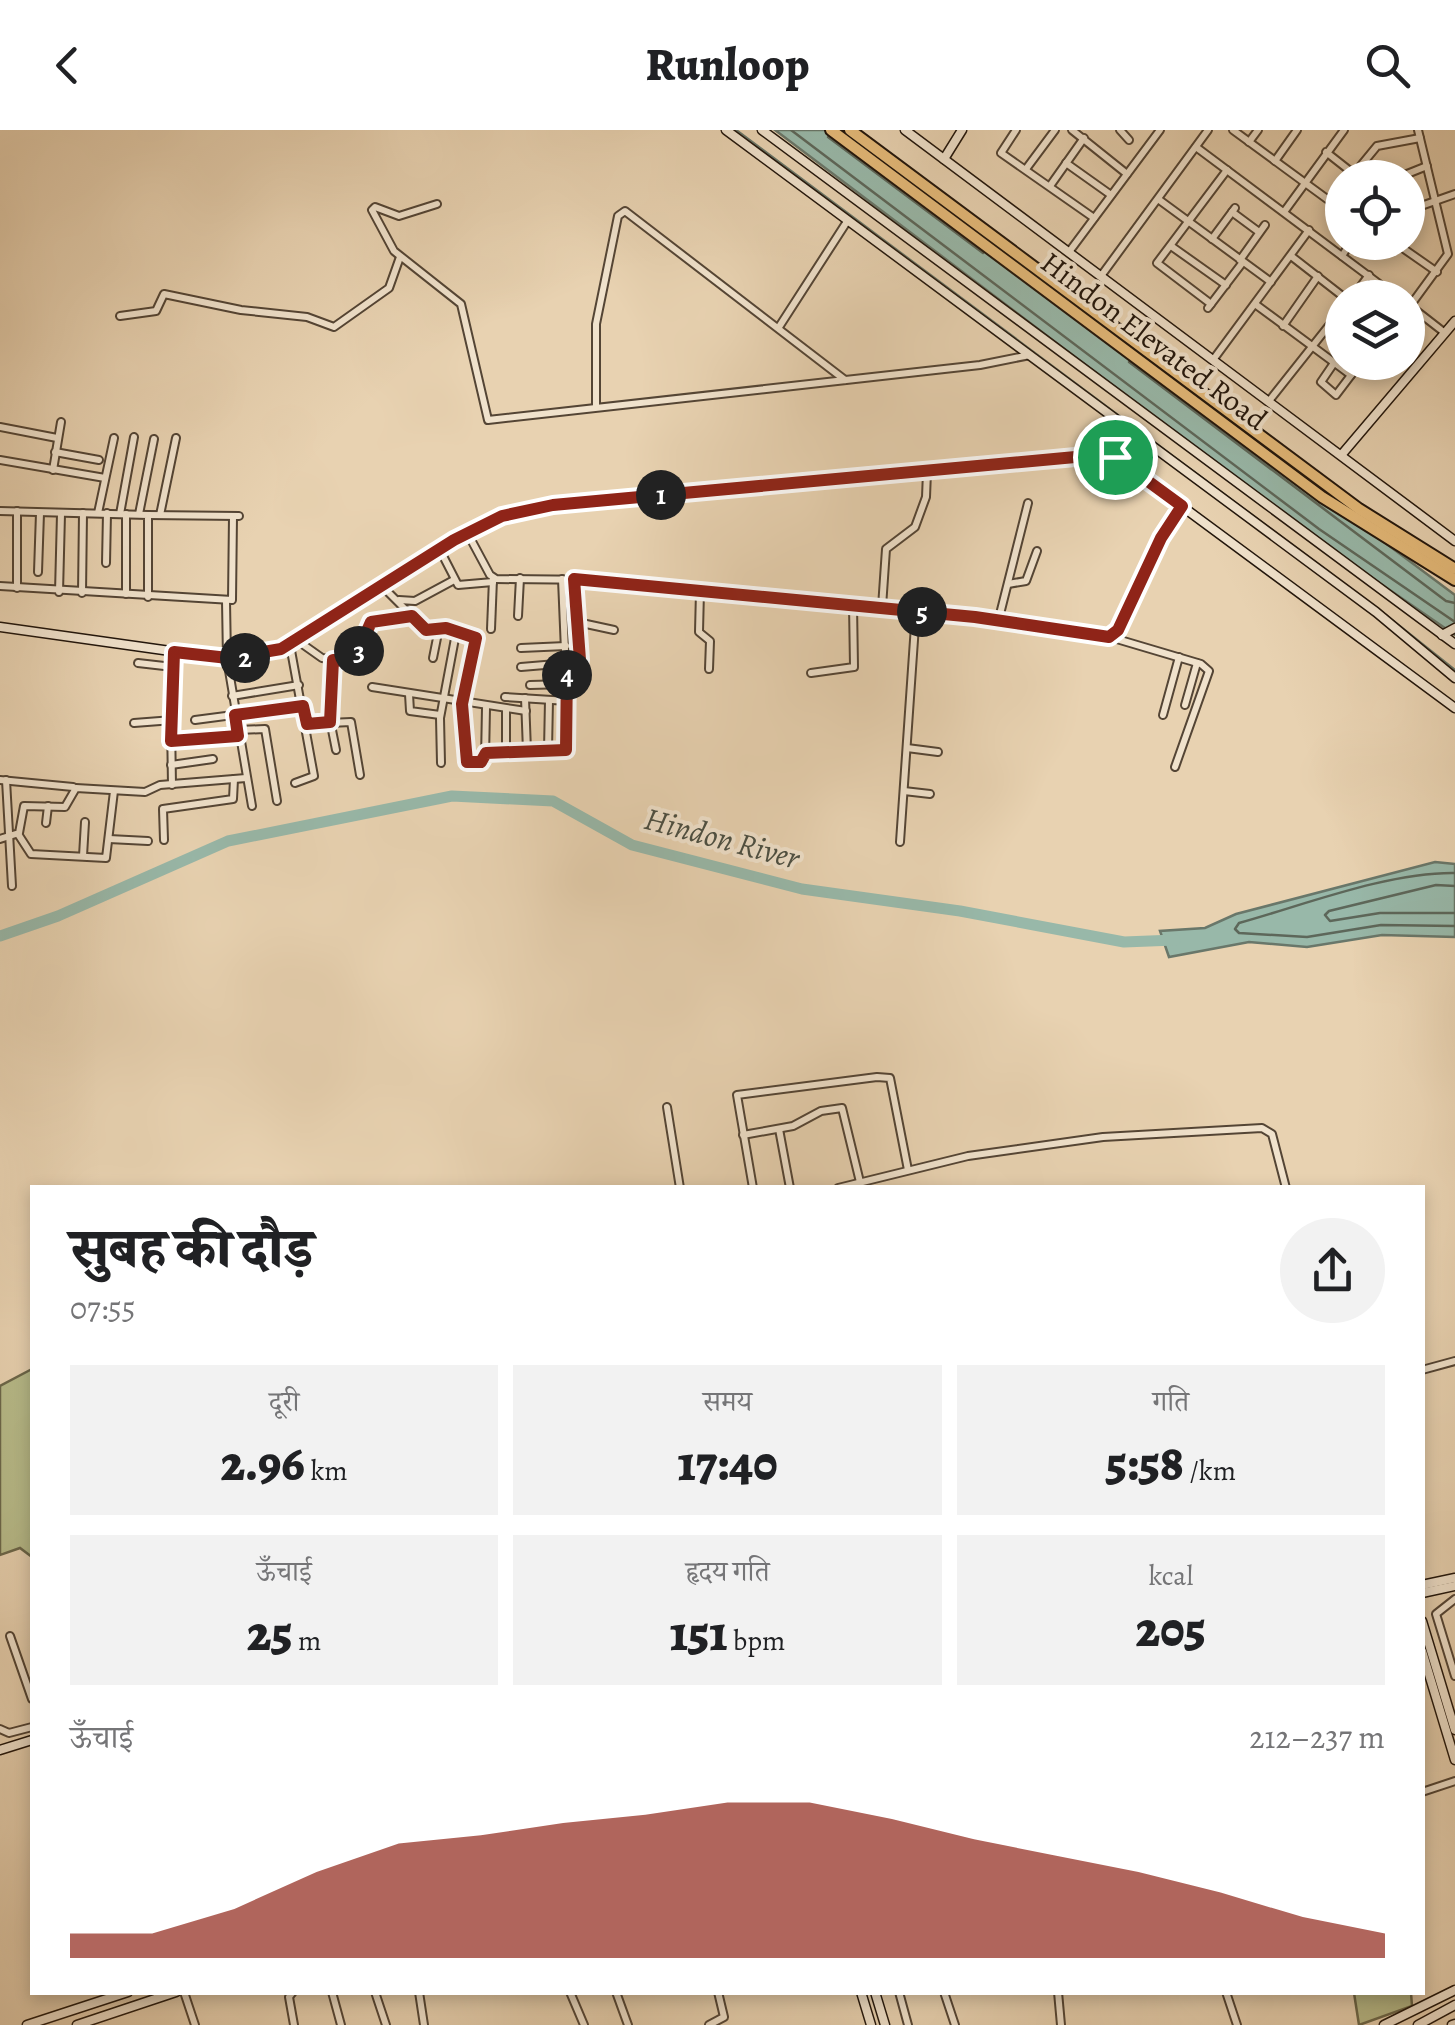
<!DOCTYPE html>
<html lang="hi">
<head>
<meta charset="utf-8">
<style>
	:root { --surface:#fff; --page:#f2f2f2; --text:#202124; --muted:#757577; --accent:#8f2418 }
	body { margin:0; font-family:Alegreya,"Noto Serif Devanagari",serif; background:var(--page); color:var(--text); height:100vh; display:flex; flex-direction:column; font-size:38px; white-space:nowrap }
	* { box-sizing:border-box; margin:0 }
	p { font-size:32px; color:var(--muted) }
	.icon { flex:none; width:55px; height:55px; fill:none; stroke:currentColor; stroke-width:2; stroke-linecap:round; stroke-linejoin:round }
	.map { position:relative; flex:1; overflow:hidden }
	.panel { position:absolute; left:30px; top:1055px; width:1395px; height:810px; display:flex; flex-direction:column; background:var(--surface); border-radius:0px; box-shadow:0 5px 15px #0003 }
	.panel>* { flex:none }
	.buttons { position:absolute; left:1325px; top:30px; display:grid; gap:20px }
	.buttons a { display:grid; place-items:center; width:100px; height:100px; border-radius:50%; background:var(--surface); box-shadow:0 5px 15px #0003; font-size:50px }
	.pin { position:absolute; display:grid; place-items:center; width:85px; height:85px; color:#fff; margin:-42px; border:5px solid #fff; border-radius:50%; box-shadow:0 2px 10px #0007 }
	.km { position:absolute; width:50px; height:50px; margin:-25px; border-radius:50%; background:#222; color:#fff; font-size:28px; line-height:50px; text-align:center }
	.round { display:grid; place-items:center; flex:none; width:105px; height:105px; border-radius:52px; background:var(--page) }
	.overview { display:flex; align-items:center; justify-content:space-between; height:170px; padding:0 40px }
	h1 { font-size:55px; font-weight:800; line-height:75px }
	.figures { display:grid; grid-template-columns:repeat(3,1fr); gap:15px; height:170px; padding:10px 40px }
	.figures div { display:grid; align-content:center; border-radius:0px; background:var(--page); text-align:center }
	.figures b { font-size:50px; font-weight:800 }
	.figures small { font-size:28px; font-weight:400 }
	.figures p { font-size:28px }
	.chart { height:280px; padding:20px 40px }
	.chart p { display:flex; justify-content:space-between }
	.chart svg { width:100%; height:180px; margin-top:10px; fill:var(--accent); opacity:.7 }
	header { display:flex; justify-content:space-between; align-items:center; height:130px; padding:0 40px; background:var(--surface); font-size:45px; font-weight:800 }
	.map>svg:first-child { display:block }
	.green { fill:#b7bb8a; stroke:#6c684b; stroke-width:2.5 }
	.water { fill:#98b8a9; stroke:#69776a; stroke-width:2.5 }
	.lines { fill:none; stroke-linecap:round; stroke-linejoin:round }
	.shore { stroke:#5d675a; stroke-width:2.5 }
	.stream { stroke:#69776a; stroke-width:2.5 }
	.river { stroke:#98b8a9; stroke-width:11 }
	.street-casing { stroke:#544535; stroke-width:10 }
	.secondary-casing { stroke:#22160c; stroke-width:11 }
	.highway-casing { stroke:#22160c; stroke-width:14 }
	.street { stroke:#f0e2cc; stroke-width:6 }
	.secondary { stroke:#f0e2cc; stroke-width:8 }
	.highway { stroke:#e4b978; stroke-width:10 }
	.route-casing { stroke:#fff; stroke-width:20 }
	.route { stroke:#8f2418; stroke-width:12 }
	.labels { text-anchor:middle; stroke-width:8; stroke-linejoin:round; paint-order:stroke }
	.street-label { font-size:30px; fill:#22160c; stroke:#f0e2cc }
	.water-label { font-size:32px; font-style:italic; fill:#4b4f43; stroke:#f0e2cc }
</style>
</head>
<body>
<header><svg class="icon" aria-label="back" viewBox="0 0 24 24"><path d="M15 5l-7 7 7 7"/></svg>Runloop<svg class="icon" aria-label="search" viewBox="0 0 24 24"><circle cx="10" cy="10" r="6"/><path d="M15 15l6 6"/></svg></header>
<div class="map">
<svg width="1455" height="1895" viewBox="0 0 1455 1895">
	<rect width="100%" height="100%" fill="#e8d2b1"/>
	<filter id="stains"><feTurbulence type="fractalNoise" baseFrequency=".002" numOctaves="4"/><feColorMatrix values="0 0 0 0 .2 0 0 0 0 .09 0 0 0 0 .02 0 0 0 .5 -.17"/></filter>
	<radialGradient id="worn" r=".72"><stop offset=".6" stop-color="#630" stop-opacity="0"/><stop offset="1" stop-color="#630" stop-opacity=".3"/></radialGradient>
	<!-- green -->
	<g class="green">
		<path d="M32,1239v188l-12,-9 -20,7v-169z"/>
		<path d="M1354,1863h57l1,13 -53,19z"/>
	</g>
	<!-- water -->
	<g class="water">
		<path d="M775,0h57l623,465v40l-142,-98z"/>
		<path d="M1435,732l20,2v73l-73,-2 -75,12 -58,-5 -80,15 -9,-26 45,-3 31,-14z"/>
	</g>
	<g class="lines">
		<!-- shore -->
		<g class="shore">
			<path d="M791,0l528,399 136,93"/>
			<path d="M828,7l155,116"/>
			<path d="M1129,232l317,239 9,2"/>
			<path d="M1455,743c-67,-1 -151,32 -216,50l-4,6 4,4 68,4 74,-12 74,1"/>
			<path d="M1455,756l-19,-1 -107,26 -4,4 5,6 50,-8h75"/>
		</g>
		<!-- stream -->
		<g class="stream">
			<path d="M736,0l595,444"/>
			<path d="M1382,482l73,58"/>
		</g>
		<!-- river -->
		<path class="river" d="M0,806l58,-20 170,-75 224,-45 101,5 79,44 170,44 158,22 164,31 51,-2"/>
		<!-- street casing -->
		<g class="street-casing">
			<g id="street">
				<path d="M1016,0l-15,23 93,65"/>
				<path d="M1072,0l55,44"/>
				<path d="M1120,0l9,10"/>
				<path d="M1233,0l109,80"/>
				<path d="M1249,12l9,-12"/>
				<path d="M1196,17l202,151"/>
				<path d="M1326,22l33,26"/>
				<path d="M1275,31l22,-31"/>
				<path d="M1066,33l45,32"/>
				<path d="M1026,39l29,-39"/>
				<path d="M1354,44l23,-28 43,-8"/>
				<path d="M1397,48l30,-12"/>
				<path d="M1050,56l34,-48"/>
				<path d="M1158,69l113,83"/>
				<path d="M437,74l-38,12 -24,-9 -3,3 22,41 67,53 27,116 492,-55 50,-10"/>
				<path d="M1232,82l27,20"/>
				<path d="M1284,82l60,-82"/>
				<path d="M1408,94l13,-18 34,-12"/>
				<path d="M1212,109l23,-31"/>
				<path d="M1394,112l43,30"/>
				<path d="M1171,116l55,39"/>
				<path d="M1069,122l91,-122"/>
				<path d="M1291,126l54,42"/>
				<path d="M1342,126l9,-14"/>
				<path d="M1240,130l25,-35"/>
				<path d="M1101,146l107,-146"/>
				<path d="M1352,168l17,-23"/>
				<path d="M1211,174l-54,-41 70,-93"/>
				<path d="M1255,174l96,71"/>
				<path d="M1409,175l36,28"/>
				<path d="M1410,176l38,-52 -30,-124"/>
				<path d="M1208,178l35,-46"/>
				<path d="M120,186l36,-5 8,-17 77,16 66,7 27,10 55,-39 11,-31"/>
				<path d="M1283,196l35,-50"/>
				<path d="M1329,196l13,10"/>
				<path d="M779,197l69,-107"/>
				<path d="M1213,230l96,-130"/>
				<path d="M1334,233l-13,19 15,13 25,-33"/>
				<path d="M1269,271l73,-92"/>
				<path d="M596,276v-82l22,-108 7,-5 220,169"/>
				<path d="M0,297l57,11"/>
				<path d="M55,322l44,8"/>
				<path d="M0,330l105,18"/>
				<path d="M53,340l8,-48"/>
				<path d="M0,381l148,4v82"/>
				<path d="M17,381v77"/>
				<path d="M98,383l16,-75"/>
				<path d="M120,384l14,-77"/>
				<path d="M139,384l15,-75"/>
				<path d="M148,385l91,1"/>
				<path d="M160,385l16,-77"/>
				<path d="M468,404l22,41 6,4 106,1 373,37 134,20 9,-7 43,-92 21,-32"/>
				<path d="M440,420l18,35 35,-3"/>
				<path d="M106,433l1,-50"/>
				<path d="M38,442l2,-59"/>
				<path d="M1008,454l18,-3 11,-30"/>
				<path d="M0,456l232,14 1,-84"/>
				<path d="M383,457l43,43 20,-2 29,10 -13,66"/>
				<path d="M700,461l-1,41 11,9 -1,28"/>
				<path d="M59,462l2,-78"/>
				<path d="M82,463l1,-80"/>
				<path d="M126,464v-80"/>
				<path d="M399,470l16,1 39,-21"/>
				<path d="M226,471l1,58 25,147"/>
				<path d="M882,477l4,-58 29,-22 11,-30 1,-25"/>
				<path d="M518,486l2,-38"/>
				<path d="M577,492l37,8"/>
				<path d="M998,492l30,-119"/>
				<path d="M491,499l2,-50"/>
				<path d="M1110,507l91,27 8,7 -34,96"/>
				<path d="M298,511l24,17 31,4 16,-39 43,-7"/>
				<path d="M290,515l24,131 -19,7"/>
				<path d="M521,518l45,-2"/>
				<path d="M433,528l6,-30"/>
				<path d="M333,529l-6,46 9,45"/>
				<path d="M138,533l35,4"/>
				<path d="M521,537l59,-5 -6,-83"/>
				<path d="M811,543l43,-6 -1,-62"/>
				<path d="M530,555l37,-1"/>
				<path d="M372,557l154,24"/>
				<path d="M409,564l1,17 30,4"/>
				<path d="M232,566l67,-11"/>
				<path d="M505,567l63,4"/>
				<path d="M525,568l2,53"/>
				<path d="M466,575l-1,50 4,7 16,-3 1,-51"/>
				<path d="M1185,575l12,-42"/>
				<path d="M1163,585l16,-58"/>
				<path d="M195,590l107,-14"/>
				<path d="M171,592l1,63"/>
				<path d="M134,593l39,-3 1,-68"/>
				<path d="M307,594l44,-2 9,53"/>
				<path d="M237,600l28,-1 12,72"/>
				<path d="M171,611l67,-5"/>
				<path d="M907,618l31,4"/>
				<path d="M548,620l1,-50"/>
				<path d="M486,623l83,-6 -7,-168"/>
				<path d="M506,623v-43"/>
				<path d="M441,633l-1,-45 16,-85"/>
				<path d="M171,635l42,-6"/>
				<path d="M0,650l73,7"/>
				<path d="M6,650l6,106"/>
				<path d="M904,661l26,3"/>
				<path d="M46,693l2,-17"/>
				<path d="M18,704l13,20 75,4 8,-67"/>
				<path d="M0,709l19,-6 5,-27 41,1 11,-19 69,4 15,-7 86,-7"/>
				<path d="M109,709l39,2"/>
				<path d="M164,710l-1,-31 70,-10 1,-20"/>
				<path d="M900,712l16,-231"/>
				<path d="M83,726l2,-34"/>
				<path d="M667,977l13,81"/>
				<path d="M779,999l11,59"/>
				<path d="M743,1005l50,-9 28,-15 21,-3 18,74"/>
				<path d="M753,1058l-16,-93 140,-18 13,1 18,92"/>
				<path d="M838,1058l130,-32 135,-19 159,-9 10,6 14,54"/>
				<path d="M1422,1240l33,-9"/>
				<path d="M1455,1469l-19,15 19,62"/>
				<path d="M10,1506l22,63"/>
				<path d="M0,1599l9,4 23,-6"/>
				<path d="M1422,1662l33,-11"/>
				<path d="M184,1862l11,33"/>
				<path d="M293,1862l-4,5 5,28"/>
				<path d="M332,1862l9,33"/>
				<path d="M375,1862l11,33"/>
				<path d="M419,1862l5,33"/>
				<path d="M570,1862l14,33"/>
				<path d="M616,1862l12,33"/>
				<path d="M899,1862l9,33"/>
				<path d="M944,1862l11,33"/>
				<path d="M1058,1862l3,33"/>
				<path d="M1226,1862l11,33"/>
				<path d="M709,1895l15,-8 -6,-25"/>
			</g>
		</g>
		<!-- secondary casing -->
		<g class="secondary-casing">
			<g id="secondary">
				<path d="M726,0l650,482 79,66"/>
				<path d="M762,0l693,514"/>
				<path d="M905,0l550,411"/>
				<path d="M944,29l18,-29"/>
				<path d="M1343,323l112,-132"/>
				<path d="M1115,327l18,-27"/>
				<path d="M0,497l227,32c103,-6 192,-118 296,-149l582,-55 17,7 333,246"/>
				<path d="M1442,505l13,-7"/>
				<path d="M1422,1455l33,-7"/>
				<path d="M1422,1463l33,-7"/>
				<path d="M1422,1491l33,109"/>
				<path d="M1422,1521l33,109"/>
				<path d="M0,1620l32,-10"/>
				<path d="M861,1862l10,33"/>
				<path d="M875,1862l10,33"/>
				<path d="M27,1895l101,-33"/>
				<path d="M77,1895l99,-33"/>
				<path d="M1384,1895l71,-35"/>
				<path d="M1418,1895l37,-20"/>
				<path d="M1452,1895l3,-1"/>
			</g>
		</g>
		<!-- highway casing -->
		<g class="highway-casing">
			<g id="highway">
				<path d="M831,0l491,367 133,83"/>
				<path d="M850,0l509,379 96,60"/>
			</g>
		</g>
		<!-- street -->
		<use href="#street" class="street"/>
		<!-- secondary -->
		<use href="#secondary" class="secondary"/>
		<!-- highway -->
		<use href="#highway" class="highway"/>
	</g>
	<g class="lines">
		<!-- route casing -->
		<g class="route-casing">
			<path id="route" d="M1097,325l18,2 67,49 -21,32 -43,92 -9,7 -134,-20 -401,-38 6,81 -13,6 -1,84 -80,3 -5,9h-14l-5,-58 14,-66 -30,-10 -20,2 -14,-14 -41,6 -17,39 -21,-1 -3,62 -23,2 -4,-18 -68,9 3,21 -67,5 3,-89 54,6 53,-9 173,-109 48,-24 51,-11z"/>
		</g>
		<!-- route -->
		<use href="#route" class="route"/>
	</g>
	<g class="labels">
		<!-- street labels -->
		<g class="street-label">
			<text transform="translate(1154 211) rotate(37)" y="10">Hindon Elevated Road</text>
		</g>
		<!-- water labels -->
		<g class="water-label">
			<text transform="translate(722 708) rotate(15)" y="11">Hindon River</text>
		</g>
	</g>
	<rect width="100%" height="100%" filter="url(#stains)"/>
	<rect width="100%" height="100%" fill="url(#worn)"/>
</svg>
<div class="buttons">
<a><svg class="icon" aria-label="locate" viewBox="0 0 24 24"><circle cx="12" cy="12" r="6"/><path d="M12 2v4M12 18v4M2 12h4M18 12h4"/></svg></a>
<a><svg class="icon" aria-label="layers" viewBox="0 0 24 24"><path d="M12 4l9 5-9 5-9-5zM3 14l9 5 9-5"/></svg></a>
</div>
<div class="pin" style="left:1115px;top:327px;background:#1e9e55"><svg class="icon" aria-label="arrive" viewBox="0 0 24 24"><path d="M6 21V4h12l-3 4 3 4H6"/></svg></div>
<b class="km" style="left:661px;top:365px">1</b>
<b class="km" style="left:245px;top:528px">2</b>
<b class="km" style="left:359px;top:521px">3</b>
<b class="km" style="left:567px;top:545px">4</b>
<b class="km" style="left:922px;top:482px">5</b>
<section class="panel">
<div class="overview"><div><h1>सुबह की दौड़</h1><p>07:55</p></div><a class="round"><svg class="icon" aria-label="share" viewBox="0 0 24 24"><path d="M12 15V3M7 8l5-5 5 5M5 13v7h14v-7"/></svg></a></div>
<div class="figures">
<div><p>दूरी</p><b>2.96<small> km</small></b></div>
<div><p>समय</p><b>17:40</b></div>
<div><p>गति</p><b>5:58<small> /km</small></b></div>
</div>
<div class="figures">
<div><p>ऊँचाई</p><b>25<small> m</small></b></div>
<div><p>हृदय गति</p><b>151<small> bpm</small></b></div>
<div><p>kcal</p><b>205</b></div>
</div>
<div class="chart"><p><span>ऊँचाई</span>212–237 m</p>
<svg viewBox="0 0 160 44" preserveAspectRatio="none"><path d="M0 44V38L10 38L20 32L30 23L40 16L50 14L60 11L70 9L80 6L90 6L100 10L110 15L120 19L130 23L140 28L150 34L160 38V44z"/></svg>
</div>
</section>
</div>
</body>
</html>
